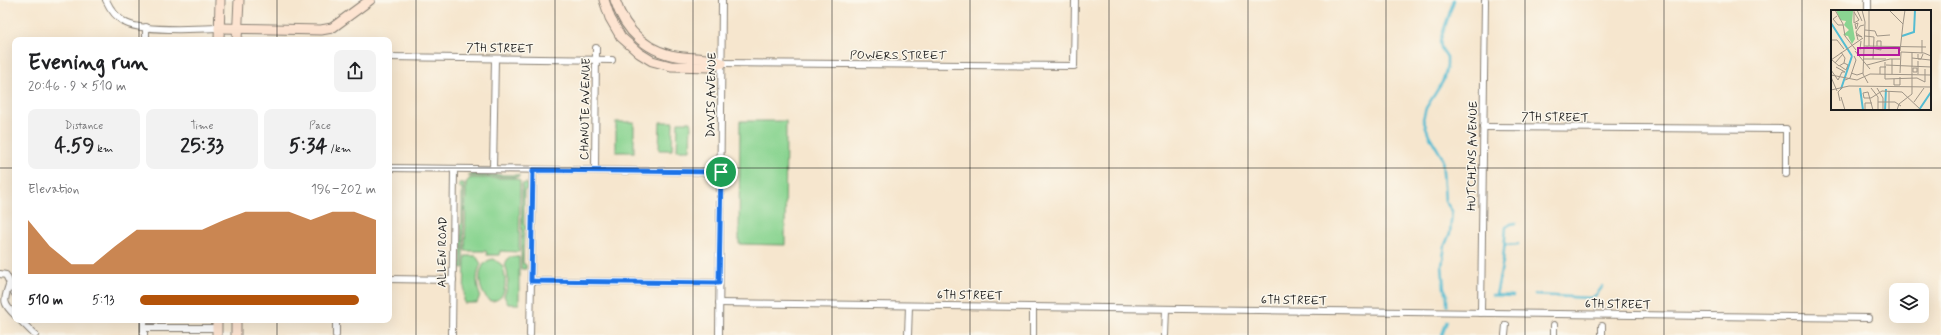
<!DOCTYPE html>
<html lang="en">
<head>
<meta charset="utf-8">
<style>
	:root { --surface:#fff; --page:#f2f2f2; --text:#202124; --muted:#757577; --accent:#b45309 }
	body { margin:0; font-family:Mynerve,sans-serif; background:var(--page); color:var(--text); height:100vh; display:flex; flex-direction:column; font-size:15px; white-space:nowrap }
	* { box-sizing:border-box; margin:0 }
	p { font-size:13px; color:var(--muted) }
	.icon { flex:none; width:22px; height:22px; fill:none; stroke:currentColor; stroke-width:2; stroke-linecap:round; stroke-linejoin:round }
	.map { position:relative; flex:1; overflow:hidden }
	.details { position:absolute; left:12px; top:37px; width:380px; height:286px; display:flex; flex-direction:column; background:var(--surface); border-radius:8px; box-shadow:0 4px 16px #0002 }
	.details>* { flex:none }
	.controls { position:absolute; left:1889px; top:283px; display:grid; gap:8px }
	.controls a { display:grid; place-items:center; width:40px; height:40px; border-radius:8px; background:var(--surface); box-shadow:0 4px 16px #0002; font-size:20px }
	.pin { position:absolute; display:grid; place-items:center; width:34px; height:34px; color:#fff; margin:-17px; border:2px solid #fff; border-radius:50%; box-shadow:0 1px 4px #0007 }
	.round { display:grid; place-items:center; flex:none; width:42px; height:42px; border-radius:8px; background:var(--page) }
	.overview { display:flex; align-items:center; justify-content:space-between; height:68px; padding:0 16px }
	h1 { font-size:22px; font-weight:700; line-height:30px }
	.figures { display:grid; grid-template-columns:repeat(3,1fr); gap:6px; height:68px; padding:4px 16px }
	.figures div { display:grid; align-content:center; border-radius:8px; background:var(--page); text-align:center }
	.figures b { font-size:20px; font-weight:700 }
	.figures small { font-size:11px; font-weight:400 }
	.figures p { font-size:11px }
	.chart { height:112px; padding:8px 16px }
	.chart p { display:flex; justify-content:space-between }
	.chart svg { width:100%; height:72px; margin-top:4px; fill:var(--accent); opacity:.7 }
	ul { padding:0 16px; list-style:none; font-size:13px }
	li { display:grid; grid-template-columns:64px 48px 1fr; align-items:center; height:30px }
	li i { height:10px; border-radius:5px; background:var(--accent) }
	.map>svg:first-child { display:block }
	.grass { fill:#8ad491; stroke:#537856 }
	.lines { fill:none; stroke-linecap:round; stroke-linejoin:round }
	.stream { stroke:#54bcd2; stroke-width:2.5 }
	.street-casing { stroke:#898175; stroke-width:8 }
	.secondary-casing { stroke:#898175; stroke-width:11 }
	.street { stroke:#fff; stroke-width:6 }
	.secondary { stroke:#fde4d1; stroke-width:9 }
	.route-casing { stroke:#fff; stroke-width:8 }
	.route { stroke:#1a73e8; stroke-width:5 }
	.grid { fill:none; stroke:#1c1c1c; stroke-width:1; stroke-opacity:0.55 }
	.labels { text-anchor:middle; stroke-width:3; stroke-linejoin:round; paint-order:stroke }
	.street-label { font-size:12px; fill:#1c1c1c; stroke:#fbf7ec }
	.inset-river { fill:none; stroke:#54bcd2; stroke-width:2 }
	.inset-road { fill:none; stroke:#9f9587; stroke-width:1 }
	.view { fill:#b5179e; fill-opacity:0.15; stroke:#b5179e; stroke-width:2 }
	.inset-edge { fill:none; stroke:#1c1c1c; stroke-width:2 }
</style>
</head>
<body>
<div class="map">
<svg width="1941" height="335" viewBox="0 0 1941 335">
	<rect width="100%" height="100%" fill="#fbf7ec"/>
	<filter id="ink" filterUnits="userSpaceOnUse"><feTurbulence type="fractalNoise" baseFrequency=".025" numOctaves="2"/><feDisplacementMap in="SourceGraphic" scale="8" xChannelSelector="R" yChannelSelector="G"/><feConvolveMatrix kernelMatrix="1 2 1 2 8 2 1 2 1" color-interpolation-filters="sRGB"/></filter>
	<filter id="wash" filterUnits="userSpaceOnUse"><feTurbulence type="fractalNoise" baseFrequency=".012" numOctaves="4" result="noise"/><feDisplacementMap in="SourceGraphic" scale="16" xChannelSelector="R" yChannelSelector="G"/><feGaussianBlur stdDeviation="0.9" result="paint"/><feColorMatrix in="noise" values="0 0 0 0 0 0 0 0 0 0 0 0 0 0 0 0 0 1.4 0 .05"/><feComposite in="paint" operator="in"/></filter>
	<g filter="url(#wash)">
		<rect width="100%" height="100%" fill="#f6e6ce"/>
		<!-- grass -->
		<g class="grass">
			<path d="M740,121h46l-1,124 -46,-1z"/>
			<rect x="616" y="122" width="18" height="30"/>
			<path d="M660,122h13l-1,28h-13z"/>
			<path d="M678,122h13l-1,28h-13z"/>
			<path d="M469,174l50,1v2l-50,-1z"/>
			<path d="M470,178h44l6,3 -1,71 -19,-1 -1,4h-12l-1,-4h-21l1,-68z"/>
			<path d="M459,183h5l-1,85h-5l3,-5v-33l-2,-4 3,-3v-35l-3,-1z"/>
			<path d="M527,183v6l-3,2v33l2,4 -2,3 -1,32 3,2v4h-5l1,-85z"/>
			<path d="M465,256h11l5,8c-5,10 -5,21 -1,31l-3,8h-13z"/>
			<path d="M509,257h10v47h-11l-4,-8c5,-11 5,-21 1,-32z"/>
			<path d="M494,259l8,6c5,11 6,36 -11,36 -15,-7 -16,-41 3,-42z"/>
		</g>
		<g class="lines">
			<!-- stream -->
			<g class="stream">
				<path d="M1505,245l13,-1"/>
				<path d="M1492,295l21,1"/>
				<path d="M1496,295l7,-34 3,-34 5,-3 5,-1"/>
				<path d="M1535,295l55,3 6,-3 7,-9"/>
				<path d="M1447,306v-12l-3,-6 -2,-22 3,-21 5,-12 2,-22 -7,-10 -3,-44 -13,-22 -6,-16 3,-11 17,-27 4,-15v-9l-6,-9 -1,-7 14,-41"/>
				<path d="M1442,335l5,-14"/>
			</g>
		</g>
	</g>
	<g filter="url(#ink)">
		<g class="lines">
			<!-- street casing -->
			<g class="street-casing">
				<g id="street">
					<path d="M106,0c4,9 11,18 20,23 17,9 72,6 93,5"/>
					<path d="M1868,11v-11"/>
					<path d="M146,27v13"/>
					<path d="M389,57l223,3"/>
					<path d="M722,63l352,3 1,-66"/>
					<path d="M1483,127l303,2v45"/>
					<path d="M389,168l332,4"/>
					<path d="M493,169l2,-110"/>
					<path d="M595,170l1,-122"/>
					<path d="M0,274l6,1 9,19"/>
					<path d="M389,279l64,1"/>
					<path d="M531,281l188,2"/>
					<path d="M9,285c-5,15 -7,18 6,30"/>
					<path d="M719,303l1149,15"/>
					<path d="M1481,313l4,-313"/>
					<path d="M20,320l15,15"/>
					<path d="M144,320h10"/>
					<path d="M144,328h73"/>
					<path d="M144,335v-15"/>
					<path d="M336,335v-15"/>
					<path d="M452,335l2,-166"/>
					<path d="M530,335l3,-165"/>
					<path d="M719,335l3,-335"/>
					<path d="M908,335l1,-29"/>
					<path d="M1033,335v-28"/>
					<path d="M1165,335l1,-26"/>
					<path d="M1505,335l1,-10"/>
					<path d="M1554,335v-10"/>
					<path d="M1602,335v-9"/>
				</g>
			</g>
			<!-- secondary casing -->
			<g class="secondary-casing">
				<g id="secondary">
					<path d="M604,0l6,18 11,19 18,16 13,8 19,5 40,1 11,-4"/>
					<path d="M615,0c10,32 34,54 68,57 16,2 24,0 39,6"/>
					<path d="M219,28l102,2 11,-2 38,-28"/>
					<path d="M219,40l1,-40"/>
					<path d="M237,40l2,-40"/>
					<path d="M217,320v15"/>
					<path d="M236,335v-15"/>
				</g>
			</g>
			<!-- street -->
			<use href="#street" class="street"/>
			<!-- secondary -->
			<use href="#secondary" class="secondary"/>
		</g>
	</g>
	<g class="lines" filter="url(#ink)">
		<!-- route casing -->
		<g class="route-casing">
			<path id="route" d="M533,170l188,2 -2,111 -188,-2z"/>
		</g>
		<!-- route -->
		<use href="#route" class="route"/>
	</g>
	<!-- grid -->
	<path class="grid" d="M139,0v40M277,0v40M416,0v335M555,0v335M693,0v335M832,0v335M970,0v335M1109,0v335M1248,0v335M1386,0v335M1525,0v335M1664,0v335M1802,0v335M0,168h15M389,168h1552M139,320v15M277,320v15"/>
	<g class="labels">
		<!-- street labels -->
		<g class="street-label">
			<text transform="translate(500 48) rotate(1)" y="4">7TH STREET</text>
			<text x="898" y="59">POWERS STREET</text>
			<text transform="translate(711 95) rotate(-89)" y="4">DAVIS AVENUE</text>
			<text transform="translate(585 109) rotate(-89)" y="4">CHANUTE AVENUE</text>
			<text transform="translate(1555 117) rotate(1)" y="4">7TH STREET</text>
			<text transform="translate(1472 156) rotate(-89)" y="4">HUTCHINS AVENUE</text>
			<text transform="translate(442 252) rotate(-89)" y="4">ALLEN ROAD</text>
			<text transform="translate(970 295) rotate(1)" y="4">6TH STREET</text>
			<text transform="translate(1294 300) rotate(1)" y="4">6TH STREET</text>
			<text transform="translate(1618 304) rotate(1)" y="4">6TH STREET</text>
		</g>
	</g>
	<!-- overview -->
	<g transform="translate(1831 10)">
		<rect width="100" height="100" fill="#f6e6ce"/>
		<path d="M5,0l17,1 -1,11 3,17 -3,5 -4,-8 -5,-1 6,-5 -5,-5 2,-4 -6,-1z" fill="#8ad491"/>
		<path class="inset-river" d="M0,13l21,33M71,26l12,-4 1,-22M29,78l3,22M10,79l11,-33M54,100l1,-21M88,100l12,-18"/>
		<path class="inset-road" d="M4,0l8,14 2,12 11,14M26,0l5,11M31,0l3,12 -2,52 5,9M38,0v36M58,0l14,14 -3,27M23,2l5,8 -5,3v-13M6,6l-4,3 5,6h5M27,13l-1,4 -1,2 -1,-5zM72,14l2,-14M34,20l10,1 2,5 13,-1M25,25l6,2 -6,-4M34,26l9,1 -1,22M0,30h6l7,9M27,30l-2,-8 4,-6 4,-1M30,31l-1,8 7,-2M33,36l62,1M36,37l14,3v-9h-4v5M24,41l15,18M10,42l4,6 -1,5M70,42l23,1 7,3M91,43v-13M87,44v5h3l2,-5M42,45h25M81,48l18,2M32,49h23M61,49v15M0,50l32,-22M1,50l7,6 5,-3M54,52v17M4,53l8,-9M36,55l23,-6h10M55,55l45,2M9,56l6,4 2,-5 -4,-2M5,57l9,5h-3M82,58h4v4h-4zM0,60l7,10 4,-8M20,63l6,2 6,-2M69,63l1,-21M49,64v-7h6M87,64v-13M0,65l26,5 13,-6 61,1M0,67l6,14M54,69l32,-1 8,4v-13M63,69v6h6v-8M14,70l5,-2 6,-18 -2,-4M40,78l7,9v13M46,78l6,10v12M0,80l18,-4 82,1M37,82l-5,1 1,5h7l11,-7 20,1 19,18M37,82l5,18M10,87l4,13M9,91l-2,-9 4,-4M47,92h17l6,4M83,92l10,-14M34,100v-7h7M58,100v-19M66,100l2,-6 13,-10v-42"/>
		<path class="view" d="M27,38h41v7h-41z"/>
		<rect width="100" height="100" class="inset-edge"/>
	</g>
</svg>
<div class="controls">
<a><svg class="icon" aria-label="layers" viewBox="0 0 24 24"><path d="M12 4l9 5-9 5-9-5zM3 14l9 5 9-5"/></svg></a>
</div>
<div class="pin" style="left:721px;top:172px;background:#1e9e55"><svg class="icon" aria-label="arrive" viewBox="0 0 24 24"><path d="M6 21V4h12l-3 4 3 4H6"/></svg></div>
<section class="details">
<div class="overview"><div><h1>Evening run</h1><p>20:46 · 9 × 510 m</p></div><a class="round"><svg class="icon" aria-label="share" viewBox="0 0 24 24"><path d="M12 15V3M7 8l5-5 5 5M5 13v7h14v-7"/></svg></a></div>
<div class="figures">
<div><p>Distance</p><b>4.59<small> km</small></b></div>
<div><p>Time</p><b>25:33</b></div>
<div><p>Pace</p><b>5:34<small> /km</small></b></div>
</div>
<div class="chart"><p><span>Elevation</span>196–202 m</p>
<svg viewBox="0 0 160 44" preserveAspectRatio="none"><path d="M0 44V11L10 27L20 38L30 38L40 27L50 17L60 17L70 17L80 17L90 11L100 6L110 6L120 6L130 11L140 6L150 6L160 11V44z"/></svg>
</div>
<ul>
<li><b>510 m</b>5:13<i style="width:93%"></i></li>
</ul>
</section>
</div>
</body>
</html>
